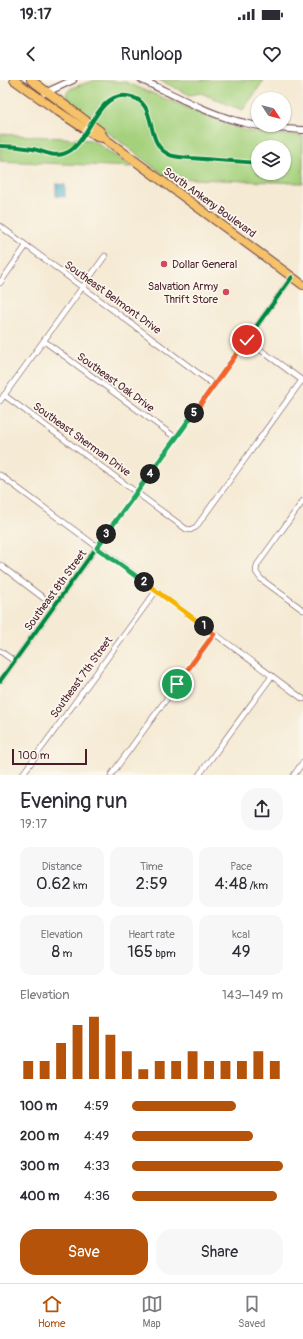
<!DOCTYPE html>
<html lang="en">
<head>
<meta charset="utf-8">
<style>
	:root { --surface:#fff; --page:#f7f7f7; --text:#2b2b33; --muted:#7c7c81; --line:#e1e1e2; --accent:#b45309 }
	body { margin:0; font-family:Pangolin,sans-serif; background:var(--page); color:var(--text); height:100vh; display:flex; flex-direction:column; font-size:15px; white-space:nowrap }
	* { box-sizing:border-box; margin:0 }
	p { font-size:13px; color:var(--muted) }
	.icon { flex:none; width:22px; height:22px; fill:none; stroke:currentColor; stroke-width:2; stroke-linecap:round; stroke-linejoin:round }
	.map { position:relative; height:695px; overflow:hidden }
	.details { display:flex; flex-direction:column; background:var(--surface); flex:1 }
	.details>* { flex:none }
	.needle { width:26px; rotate:126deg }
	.tools { position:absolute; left:251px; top:12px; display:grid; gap:8px }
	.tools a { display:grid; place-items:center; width:40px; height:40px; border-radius:50%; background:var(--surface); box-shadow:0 1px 3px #0004; font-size:20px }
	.scale { position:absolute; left:12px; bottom:10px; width:75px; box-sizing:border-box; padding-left:4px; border:2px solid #4a1f2b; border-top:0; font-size:11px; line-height:14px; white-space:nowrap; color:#4a1f2b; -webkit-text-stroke:3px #fbf7ec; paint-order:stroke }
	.pin { position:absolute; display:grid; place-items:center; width:34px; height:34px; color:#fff; margin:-17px; border:2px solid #fff; border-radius:50%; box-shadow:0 1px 4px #0007 }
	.km { position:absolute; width:20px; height:20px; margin:-10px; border-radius:50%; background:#222; color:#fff; font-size:11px; line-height:20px; text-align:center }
	.round { display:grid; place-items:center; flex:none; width:42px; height:42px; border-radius:16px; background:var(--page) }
	.headline { display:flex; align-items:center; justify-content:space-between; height:68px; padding:0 20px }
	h1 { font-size:22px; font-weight:600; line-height:30px }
	.stats { display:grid; grid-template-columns:repeat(3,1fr); gap:6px; height:68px; padding:4px 20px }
	.stats div { display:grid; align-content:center; border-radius:10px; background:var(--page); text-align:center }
	.stats b { font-size:17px; font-weight:600 }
	.stats small { font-size:11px; font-weight:400 }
	.stats p { font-size:11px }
	.chart { height:112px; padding:8px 20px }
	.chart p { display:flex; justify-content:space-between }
	.chart svg { width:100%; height:72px; margin-top:4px; stroke:var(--accent); stroke-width:6 }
	.cta { display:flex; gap:8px; margin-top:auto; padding:8px 20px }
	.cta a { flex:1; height:46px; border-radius:16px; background:var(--accent); color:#fff; font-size:16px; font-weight:600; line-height:46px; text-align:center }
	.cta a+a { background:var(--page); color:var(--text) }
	ul { padding:0 20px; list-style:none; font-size:13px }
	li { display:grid; grid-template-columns:64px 48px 1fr; align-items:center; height:30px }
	li i { height:10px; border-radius:5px; background:var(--accent) }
	.status { display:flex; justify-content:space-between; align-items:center; height:28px; padding:0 20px; background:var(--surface); direction:ltr }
	.status svg { height:11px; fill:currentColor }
	header { display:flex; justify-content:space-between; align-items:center; height:52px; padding:0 20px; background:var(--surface); font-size:18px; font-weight:600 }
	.dock { display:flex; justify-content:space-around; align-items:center; height:56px; border-top:1px solid var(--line); background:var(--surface); font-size:11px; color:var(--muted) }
	.dock a { display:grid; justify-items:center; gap:2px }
	.dock .current { color:var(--accent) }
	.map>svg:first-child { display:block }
	.green { fill:#a5d17d; stroke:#787854; fill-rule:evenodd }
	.water { fill:#48aec8; stroke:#49667a }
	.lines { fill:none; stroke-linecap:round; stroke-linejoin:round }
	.minor-casing { stroke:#643d44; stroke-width:6 }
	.tertiary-casing { stroke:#643d44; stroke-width:8 }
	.primary-casing { stroke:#643d44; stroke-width:10 }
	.minor { stroke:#fff; stroke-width:5 }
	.tertiary { stroke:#fff; stroke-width:6 }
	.primary { stroke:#f5c16b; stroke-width:8 }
	.cycleway-casing { stroke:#fbf7ec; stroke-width:6 }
	.cycleway { stroke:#00873e; stroke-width:4 }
	.split-1-casing { stroke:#fff; stroke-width:8 }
	.split-2-casing { stroke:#fff; stroke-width:8 }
	.split-3-casing { stroke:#fff; stroke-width:8 }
	.split-4-casing { stroke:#fff; stroke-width:8 }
	.split-5-casing { stroke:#fff; stroke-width:8 }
	.split-6-casing { stroke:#fff; stroke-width:8 }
	.split-7-casing { stroke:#fff; stroke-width:8 }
	.split-1 { stroke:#f0652b; stroke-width:5 }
	.split-2 { stroke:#f5b400; stroke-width:5 }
	.split-3 { stroke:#22a559; stroke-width:5 }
	.split-4 { stroke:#22a559; stroke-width:5 }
	.split-5 { stroke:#22a559; stroke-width:5 }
	.split-6 { stroke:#f0652b; stroke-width:5 }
	.split-7 { stroke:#f5b400; stroke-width:5 }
	.poi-dot { fill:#d1495b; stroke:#fbf7ec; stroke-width:1.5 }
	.labels { text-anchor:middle; stroke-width:3.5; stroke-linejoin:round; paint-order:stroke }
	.street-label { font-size:11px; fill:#4a1f2b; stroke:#fbf7ec }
	.poi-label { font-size:11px; fill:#4a1f2b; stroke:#fbf7ec; text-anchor:start }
</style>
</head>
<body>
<div class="status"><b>19:17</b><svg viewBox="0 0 49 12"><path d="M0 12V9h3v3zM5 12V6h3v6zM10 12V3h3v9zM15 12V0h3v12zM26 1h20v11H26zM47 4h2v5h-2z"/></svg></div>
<header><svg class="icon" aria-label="back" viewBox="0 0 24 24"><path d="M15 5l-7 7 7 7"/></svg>Runloop<svg class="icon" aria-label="heart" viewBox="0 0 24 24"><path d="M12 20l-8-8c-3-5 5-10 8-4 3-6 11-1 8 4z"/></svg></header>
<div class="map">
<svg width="303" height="695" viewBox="0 0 303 695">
	<rect width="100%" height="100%" fill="#fbf7ec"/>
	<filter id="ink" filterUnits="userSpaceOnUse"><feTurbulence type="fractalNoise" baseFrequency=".025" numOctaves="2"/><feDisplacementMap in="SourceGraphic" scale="8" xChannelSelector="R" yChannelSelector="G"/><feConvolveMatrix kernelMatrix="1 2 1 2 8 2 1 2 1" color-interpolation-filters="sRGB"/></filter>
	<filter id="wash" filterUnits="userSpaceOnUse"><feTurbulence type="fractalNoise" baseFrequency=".012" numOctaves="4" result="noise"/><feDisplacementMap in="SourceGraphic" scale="16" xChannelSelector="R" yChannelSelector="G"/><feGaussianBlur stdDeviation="0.9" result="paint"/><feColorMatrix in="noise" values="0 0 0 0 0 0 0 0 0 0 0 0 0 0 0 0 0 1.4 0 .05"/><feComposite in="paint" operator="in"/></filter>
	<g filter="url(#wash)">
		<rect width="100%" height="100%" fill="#f5ead4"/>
		<!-- green -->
		<g class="green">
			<path d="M96,0l29,2 114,47 20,4 44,3v47l-135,-5 -100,-76 -2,-8 4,-5 7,-3zM258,67h26v26h-26z"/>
			<path d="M159,0h105l-21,30 -14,-5 -28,-12 -11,2z"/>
			<path d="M0,54l92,6 40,27 -132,-6z"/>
		</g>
		<!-- water -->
		<path class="water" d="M56,104l9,1v12l-9,-1z"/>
	</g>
	<g filter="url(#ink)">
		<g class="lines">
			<!-- minor casing -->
			<g class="minor-casing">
				<g id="minor">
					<path d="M0,146l214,159"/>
					<path d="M0,203l26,-37"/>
					<path d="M247,260l56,41"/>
					<path d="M44,261l132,97"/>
					<path d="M4,315l182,134 4,1 6,-3 106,-147"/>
					<path d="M0,321l105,-145"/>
					<path d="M0,395l303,224"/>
					<path d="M303,421l-46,64 -1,7 5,7 42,31"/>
					<path d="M0,485l54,41"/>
					<path d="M0,571l14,10"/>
					<path d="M0,601l292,-404"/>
					<path d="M22,695l134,-184"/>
					<path d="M111,695l103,-141"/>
					<path d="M199,695l73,-99"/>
					<path d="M294,695l9,-13"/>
				</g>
			</g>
			<!-- tertiary casing -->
			<g class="tertiary-casing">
				<g id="tertiary">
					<path d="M142,0c33,15 67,35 103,43 18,5 39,6 58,7"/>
					<path d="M45,13l28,-13"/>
				</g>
			</g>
			<!-- primary casing -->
			<g class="primary-casing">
				<g id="primary">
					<path d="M14,0l45,32 38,25 7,1"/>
					<path d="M31,0l69,51 4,7 199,147"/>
				</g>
			</g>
			<!-- minor -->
			<use href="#minor" class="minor"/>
			<!-- tertiary -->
			<use href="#tertiary" class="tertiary"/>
			<!-- primary -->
			<use href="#primary" class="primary"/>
			<!-- cycleway casing -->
			<g class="cycleway-casing">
				<g id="cycleway">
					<path d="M0,66c11,0 22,1 33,3 10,2 19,8 30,5 26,-6 31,-62 64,-58 33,4 16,46 41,58 7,4 16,3 23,4 22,2 45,3 67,5"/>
					<path d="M0,601l292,-404"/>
				</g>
			</g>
			<!-- cycleway -->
			<use href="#cycleway" class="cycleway"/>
		</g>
	</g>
	<g class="lines" filter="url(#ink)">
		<!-- split-1 casing -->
		<g class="split-1-casing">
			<path id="split-1" d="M177,604l37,-50 -10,-8"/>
		</g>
		<!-- split-2 casing -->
		<g class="split-2-casing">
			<path id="split-2" d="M144,502l60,44"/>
		</g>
		<!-- split-3 casing -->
		<g class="split-3-casing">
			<path id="split-3" d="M106,454l-9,14 47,34"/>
		</g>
		<!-- split-4 casing -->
		<g class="split-4-casing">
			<path id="split-4" d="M106,454l44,-60"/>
		</g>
		<!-- split-5 casing -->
		<g class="split-5-casing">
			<path id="split-5" d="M150,394l44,-61"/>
		</g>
		<!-- split-6 casing -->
		<g class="split-6-casing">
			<path id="split-6" d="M194,333l44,-61"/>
		</g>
		<!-- split-7 casing -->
		<g class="split-7-casing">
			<path id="split-7" d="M238,272l9,-12"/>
		</g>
		<!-- split-1 -->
		<use href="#split-1" class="split-1"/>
		<!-- split-2 -->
		<use href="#split-2" class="split-2"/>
		<!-- split-3 -->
		<use href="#split-3" class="split-3"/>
		<!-- split-4 -->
		<use href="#split-4" class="split-4"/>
		<!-- split-5 -->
		<use href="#split-5" class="split-5"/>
		<!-- split-6 -->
		<use href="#split-6" class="split-6"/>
		<!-- split-7 -->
		<use href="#split-7" class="split-7"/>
	</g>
	<!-- markers -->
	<g class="poi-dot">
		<circle cx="164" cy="184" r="4"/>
		<circle cx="226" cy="212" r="4"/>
	</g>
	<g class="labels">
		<!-- street labels -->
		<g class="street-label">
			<text transform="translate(210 122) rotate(36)" y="4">South Ankeny Boulevard</text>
			<text transform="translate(113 217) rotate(36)" y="4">Southeast Belmont Drive</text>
			<text transform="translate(116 302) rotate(36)" y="4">Southeast Oak Drive</text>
			<text transform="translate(82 359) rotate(36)" y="4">Southeast Sherman Drive</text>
			<text transform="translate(55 510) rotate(-54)" y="4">Southeast 8th Street</text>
			<text transform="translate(81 597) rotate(-54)" y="4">Southeast 7th Street</text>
		</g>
		<!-- poi labels -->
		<g class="poi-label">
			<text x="172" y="188">Dollar General</text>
			<text x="218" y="210" text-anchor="end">Salvation Army<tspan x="218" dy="13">Thrift Store</tspan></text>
		</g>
	</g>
</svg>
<div class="tools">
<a><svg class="needle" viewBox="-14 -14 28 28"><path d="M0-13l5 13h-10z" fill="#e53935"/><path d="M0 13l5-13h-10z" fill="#7c7c81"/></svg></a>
<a><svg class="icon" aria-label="layers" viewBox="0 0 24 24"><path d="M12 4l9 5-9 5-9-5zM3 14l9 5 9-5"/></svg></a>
</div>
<div class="scale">100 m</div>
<div class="pin" style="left:177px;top:604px;background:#1e9e55"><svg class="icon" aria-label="arrive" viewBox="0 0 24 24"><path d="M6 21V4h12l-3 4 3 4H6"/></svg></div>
<div class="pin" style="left:247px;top:260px;background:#d93025"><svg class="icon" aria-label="check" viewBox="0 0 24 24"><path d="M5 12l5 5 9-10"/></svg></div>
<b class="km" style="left:204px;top:546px">1</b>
<b class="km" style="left:144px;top:502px">2</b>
<b class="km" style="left:106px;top:454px">3</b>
<b class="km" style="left:150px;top:394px">4</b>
<b class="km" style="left:194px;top:333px">5</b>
</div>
<section class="details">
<div class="headline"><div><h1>Evening run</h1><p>19:17</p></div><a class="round"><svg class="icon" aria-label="share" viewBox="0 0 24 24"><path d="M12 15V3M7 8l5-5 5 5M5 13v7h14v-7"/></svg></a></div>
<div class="stats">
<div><p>Distance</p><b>0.62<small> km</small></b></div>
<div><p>Time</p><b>2:59</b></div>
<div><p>Pace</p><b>4:48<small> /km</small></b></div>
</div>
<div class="stats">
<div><p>Elevation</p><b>8<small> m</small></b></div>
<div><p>Heart rate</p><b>165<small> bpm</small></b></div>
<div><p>kcal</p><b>49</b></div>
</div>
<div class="chart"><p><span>Elevation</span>143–149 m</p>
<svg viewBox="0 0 160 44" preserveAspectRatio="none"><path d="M5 44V33M15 44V33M25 44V22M35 44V11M45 44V6M55 44V17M65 44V27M75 44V38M85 44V33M95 44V33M105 44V27M115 44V33M125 44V33M135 44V33M145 44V27M155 44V33"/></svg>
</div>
<ul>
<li><b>100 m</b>4:59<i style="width:69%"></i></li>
<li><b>200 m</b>4:49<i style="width:80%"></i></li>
<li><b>300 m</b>4:33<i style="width:100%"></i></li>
<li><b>400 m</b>4:36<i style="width:96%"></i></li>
</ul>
<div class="cta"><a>Save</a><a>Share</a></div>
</section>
<nav class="dock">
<a class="current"><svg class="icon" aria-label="home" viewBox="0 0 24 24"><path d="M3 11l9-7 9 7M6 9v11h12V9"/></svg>Home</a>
<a><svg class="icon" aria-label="map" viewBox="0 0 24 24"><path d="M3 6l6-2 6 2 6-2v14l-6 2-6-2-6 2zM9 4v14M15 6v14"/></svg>Map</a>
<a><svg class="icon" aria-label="saved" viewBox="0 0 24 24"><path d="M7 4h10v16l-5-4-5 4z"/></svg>Saved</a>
</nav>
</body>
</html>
